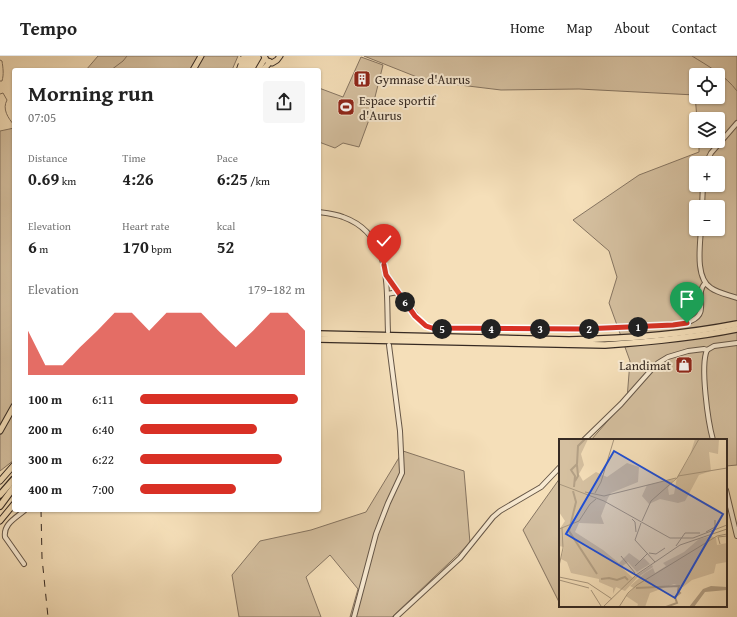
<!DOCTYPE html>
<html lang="en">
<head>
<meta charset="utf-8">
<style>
	:root { --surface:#fff; --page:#f6f6f6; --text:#222; --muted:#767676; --line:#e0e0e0; --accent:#d93025 }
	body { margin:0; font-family:"Gentium Book Plus",serif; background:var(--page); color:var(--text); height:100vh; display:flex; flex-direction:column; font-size:15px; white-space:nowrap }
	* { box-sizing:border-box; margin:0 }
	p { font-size:13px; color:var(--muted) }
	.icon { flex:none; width:22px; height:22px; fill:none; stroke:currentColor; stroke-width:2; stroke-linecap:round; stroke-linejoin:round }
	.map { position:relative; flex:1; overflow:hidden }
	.drawer { position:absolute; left:12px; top:12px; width:309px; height:444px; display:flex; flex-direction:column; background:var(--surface); border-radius:4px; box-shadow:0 1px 3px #0004 }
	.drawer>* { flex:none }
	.fabs { position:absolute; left:689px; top:12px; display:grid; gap:8px }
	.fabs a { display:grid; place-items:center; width:36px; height:36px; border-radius:4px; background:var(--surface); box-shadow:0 1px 3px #0004; font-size:20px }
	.pin { position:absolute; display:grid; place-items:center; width:34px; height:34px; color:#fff; margin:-41px -17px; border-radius:50% 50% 50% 0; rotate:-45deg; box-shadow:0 0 4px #0007 }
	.pin .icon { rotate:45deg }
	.km { position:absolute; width:20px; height:20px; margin:-10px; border-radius:50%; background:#222; color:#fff; font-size:11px; line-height:20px; text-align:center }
	.round { display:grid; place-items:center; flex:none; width:42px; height:42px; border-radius:4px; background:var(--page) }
	.headline { display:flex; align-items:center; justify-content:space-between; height:68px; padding:0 16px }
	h1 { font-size:22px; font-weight:700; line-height:30px }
	.figures { display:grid; grid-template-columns:repeat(3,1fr); gap:6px; height:68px; padding:4px 16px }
	.figures div { display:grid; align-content:center }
	.figures b { font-size:17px; font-weight:700 }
	.figures small { font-size:11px; font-weight:400 }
	.figures p { font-size:11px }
	.chart { height:112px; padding:8px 16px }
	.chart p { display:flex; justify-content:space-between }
	.chart svg { width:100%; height:72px; margin-top:4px; fill:var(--accent); opacity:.7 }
	ul { padding:0 16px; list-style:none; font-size:13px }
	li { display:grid; grid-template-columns:64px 48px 1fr; align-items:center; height:30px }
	li i { height:10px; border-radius:5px; background:var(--accent) }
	header { display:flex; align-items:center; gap:24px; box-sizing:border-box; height:56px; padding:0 20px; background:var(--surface); border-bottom:1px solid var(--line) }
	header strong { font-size:19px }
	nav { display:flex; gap:22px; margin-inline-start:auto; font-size:14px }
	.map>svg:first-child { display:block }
	.green { fill:#d5c0a0; stroke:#867562; fill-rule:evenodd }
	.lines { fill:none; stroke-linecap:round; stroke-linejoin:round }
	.stream { stroke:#82715e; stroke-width:1 }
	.minor-casing { stroke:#665748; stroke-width:6 }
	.major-casing { stroke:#362a23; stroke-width:7 }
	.highway-casing { stroke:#362a23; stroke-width:8 }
	.minor { stroke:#f8ead2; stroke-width:4 }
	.major { stroke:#f5dfb9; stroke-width:5 }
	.highway { stroke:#f5dfb9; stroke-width:5.5 }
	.rail { stroke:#362a23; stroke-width:1; stroke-dasharray:7 7; stroke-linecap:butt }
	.route-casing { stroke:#fff; stroke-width:8 }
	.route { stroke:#d93025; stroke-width:5 }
	.labels { text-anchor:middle; stroke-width:4; stroke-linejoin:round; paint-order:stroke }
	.poi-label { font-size:13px; fill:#362a23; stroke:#f8ead2; text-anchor:start }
	.inset-river { fill:none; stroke:#b4a186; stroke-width:2 }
	.inset-road { fill:none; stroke:#a9977d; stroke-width:1 }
	.view { fill:#1d4ed8; fill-opacity:0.15; stroke:#1d4ed8; stroke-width:2 }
	.inset-edge { fill:none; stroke:#362a23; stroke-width:2 }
</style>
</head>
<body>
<header>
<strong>Tempo</strong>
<nav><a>Home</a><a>Map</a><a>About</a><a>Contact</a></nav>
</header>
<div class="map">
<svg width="737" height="561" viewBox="0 0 737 561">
	<rect width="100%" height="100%" fill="#f5dfb9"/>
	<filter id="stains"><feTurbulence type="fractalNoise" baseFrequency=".005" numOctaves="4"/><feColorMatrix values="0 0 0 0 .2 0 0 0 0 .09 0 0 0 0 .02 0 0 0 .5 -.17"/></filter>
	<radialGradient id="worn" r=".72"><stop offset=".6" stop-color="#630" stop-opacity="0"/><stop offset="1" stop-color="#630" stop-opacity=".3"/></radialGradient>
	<!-- green -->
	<g class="green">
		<path d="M98,0h140l-6,14h-146z"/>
		<path d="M364,0h373v409l-11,1v-26h-135l36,-41 3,-38 -21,-58 8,-26 -8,-26 -36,-31 66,-45 60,-23v-11h19v-22h-21l-2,-24 -116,-6 -78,1 -74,-9zM696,19h22v22h-22zM696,107h22v22h-22zM696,151h22v22h-22z"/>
		<path d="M361,1l22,8 -13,52 -11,30 -16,-4 -8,5 -16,-6v-54l24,9z"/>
		<path d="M14,72v332l-14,11v-340z"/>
		<path d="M403,395l61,20 6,72 -78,74h-42l8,-28 -28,-34 -24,22 15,40h-82l-7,-42 28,-34 51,-11 55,-18z"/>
		<path d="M560,422v126l-37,-74z"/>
	</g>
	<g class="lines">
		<!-- stream -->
		<g class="stream">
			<path d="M692,0c16,10 33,19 45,35"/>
			<path d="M0,4l2,1c1,7 2,13 0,20h-2"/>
			<path d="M111,14l12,-9 4,-5"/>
			<path d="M0,38l3,-1 4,7c-5,9 1,18 7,25"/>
		</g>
		<!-- minor casing -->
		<g class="minor-casing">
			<g id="minor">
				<path d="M706,107l5,-10 26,-30"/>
				<path d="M702,151l1,-22"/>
				<path d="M319,156c8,1 17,2 24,5 50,18 43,71 45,115"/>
				<path d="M701,173c-1,17 -6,49 10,59 7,5 18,7 26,10"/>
				<path d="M386,219l34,46 6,5 15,3h142l90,-4c10,-1 28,-4 28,-17 1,-10 -3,-17 4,-25"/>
				<path d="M387,238l11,-2"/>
				<path d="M707,294c-7,16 1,72 6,90"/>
				<path d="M707,294l7,-4 23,-3"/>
				<path d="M584,384l37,-36 31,-35 6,-6 10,-6 20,-6 16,-2 3,1"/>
				<path d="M726,434l11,46"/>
				<path d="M24,508l-19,-27c-2,-13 11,-19 20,-27"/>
				<path d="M354,561l22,-83 12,-31 14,-30 -2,-42 -11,-86"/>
				<path d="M396,561l64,-59 33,-41 7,-6 41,-24 19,-20"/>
			</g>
		</g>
		<!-- major casing -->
		<g class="major-casing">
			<g id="major">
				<path d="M264,0l2,4 6,3 5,-3 3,-4"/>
				<path d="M193,14l8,-14"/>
				<path d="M258,14l7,-12"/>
				<path d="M263,14l7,-8"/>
				<path d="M0,375l14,-25"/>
				<path d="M0,425l14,-16"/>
				<path d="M0,465l14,-17"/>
			</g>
		</g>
		<!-- highway casing -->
		<g class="highway-casing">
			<g id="highway">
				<path d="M319,278l250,6c57,-1 112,-5 168,-16"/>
				<path d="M319,283l286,6c44,-3 88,-7 132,-16"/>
				<path d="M0,439l14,-16"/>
				<path d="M0,450l14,-19"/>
			</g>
		</g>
		<!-- minor -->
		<use href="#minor" class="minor"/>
		<!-- major -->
		<use href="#major" class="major"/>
		<!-- highway -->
		<use href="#highway" class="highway"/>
		<!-- rail -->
		<g class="rail">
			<path d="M236,14l5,-14"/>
			<path d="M41,454l1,48 6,59"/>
		</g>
	</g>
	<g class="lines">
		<!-- route casing -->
		<g class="route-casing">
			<path id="route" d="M384,209l2,10 29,41 11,10 6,2 151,1 90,-4 14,-2"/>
		</g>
		<!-- route -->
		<use href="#route" class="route"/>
	</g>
	<!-- icons -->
	<defs>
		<g id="building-square" transform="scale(0.9)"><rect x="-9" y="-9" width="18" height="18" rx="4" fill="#8f2418" stroke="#f8ead2"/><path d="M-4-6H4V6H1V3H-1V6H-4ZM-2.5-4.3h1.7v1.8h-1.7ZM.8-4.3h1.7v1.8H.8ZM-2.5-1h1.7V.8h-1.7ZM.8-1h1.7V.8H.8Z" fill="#fff"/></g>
		<g id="stadium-square" transform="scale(0.9)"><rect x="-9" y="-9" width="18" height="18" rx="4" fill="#8f2418" stroke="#f8ead2"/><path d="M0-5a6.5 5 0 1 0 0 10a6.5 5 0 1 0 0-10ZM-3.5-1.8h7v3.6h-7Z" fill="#fff"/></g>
		<g id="shop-square" transform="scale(0.9)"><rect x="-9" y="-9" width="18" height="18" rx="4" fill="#8f2418" stroke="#f8ead2"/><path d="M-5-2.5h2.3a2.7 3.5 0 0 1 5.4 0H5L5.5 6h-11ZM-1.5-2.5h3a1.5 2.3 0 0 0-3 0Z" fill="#fff"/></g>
	</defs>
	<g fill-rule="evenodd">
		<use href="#building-square" x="362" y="23"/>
		<use href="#stadium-square" x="346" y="51"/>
		<use href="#shop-square" x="684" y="309"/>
	</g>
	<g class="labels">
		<!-- poi labels -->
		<g class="poi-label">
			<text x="375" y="28">Gymnase d'Aurus</text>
			<text x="359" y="49">Espace sportif<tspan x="359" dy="15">d'Aurus</tspan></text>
			<text x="671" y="314" text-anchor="end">Landimat</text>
		</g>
	</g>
	<!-- overview -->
	<g transform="translate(559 383)">
		<rect width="168" height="168" fill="#f5dfb9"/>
		<path d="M0,0h29l-7,15 3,11 -5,9 4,7 13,-9 11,5 20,-14 12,4 -1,15 -27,11 -3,5 -7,18 3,8 -25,-1 -4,9 28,18 16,13 10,-10 11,8 4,-3 6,6 -13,8 -9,-10 -7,5 12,11 19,-13 1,2 -16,11 -12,13 -9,-4 -3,7v-6l-14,-6v-3l-28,-6 -4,-11 -6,-3 3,-12 -5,-1v-16l6,-9 -6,-9zM136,0h24l-1,15 -9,-2 2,19 -12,4 -14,26 -7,2 -18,-4 -11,5 -7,-8 5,-11 27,-6 -6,9 1,7 5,-1 3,-17 12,-19zM152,97l5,2 1,7 10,-2v19l-11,2 -2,9 -22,7 -9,7 -9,-3 -24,9 -5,14h-8l1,-3 -12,-8 8,-8 -4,-2 15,-13 8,-5 2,5 11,-7 -3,-3 21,-11 15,-13z" fill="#d5c0a0"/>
		<path d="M152,147l16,1v3l-22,2 -11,15h-5l14,-18z" fill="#b4a186"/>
		<path class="inset-river" d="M16,42l3,-5 -1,-11M15,48l1,-11 -4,-6 6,-6 1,-18 7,-7M14,52l3,11 -7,29 28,43M42,140l8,-1 8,2 8,-3 3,3M77,149l43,-2 -1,5 2,2 -5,4 2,6 -11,4"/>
		<path class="inset-road" d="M119,37l49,-8M0,45l45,17 66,37h23l34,-13M26,53l19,4 72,-18M36,54l6,-11 13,-43M73,80l3,3 1,10M83,82l9,-20 26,-23 22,-39M82,84l-6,17 20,22M0,90l20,-8 11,-17 6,-5M147,93l9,-5v-7M161,105l-2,-7 9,-1M117,107l9,-13h15M90,114l7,1 9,-6M62,117l14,17M0,127l4,-18 -1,-20M76,127l13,-13M0,138l29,6 24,16M0,141l30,8M32,151l10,16M44,168l33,-32 44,-30 47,-16M60,168l9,-14 9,-8 80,-49 10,-2"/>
		<path class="view" d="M55,12l109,63 -48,84 -109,-64z"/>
		<rect width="168" height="168" class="inset-edge"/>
	</g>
	<rect width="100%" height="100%" filter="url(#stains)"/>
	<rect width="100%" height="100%" fill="url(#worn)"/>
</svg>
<div class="fabs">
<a><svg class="icon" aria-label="locate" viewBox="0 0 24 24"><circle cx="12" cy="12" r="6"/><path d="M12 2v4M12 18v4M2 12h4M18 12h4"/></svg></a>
<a><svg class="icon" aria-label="layers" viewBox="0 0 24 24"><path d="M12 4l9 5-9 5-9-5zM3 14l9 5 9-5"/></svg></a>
<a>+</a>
<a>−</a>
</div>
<div class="pin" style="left:687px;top:267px;background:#1e9e55"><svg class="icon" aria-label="arrive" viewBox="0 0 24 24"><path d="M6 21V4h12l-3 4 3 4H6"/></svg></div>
<div class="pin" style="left:384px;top:209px;background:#d93025"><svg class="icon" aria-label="check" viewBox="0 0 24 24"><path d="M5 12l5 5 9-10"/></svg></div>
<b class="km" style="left:638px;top:271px">1</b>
<b class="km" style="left:589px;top:273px">2</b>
<b class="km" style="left:540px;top:273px">3</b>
<b class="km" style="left:491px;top:273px">4</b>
<b class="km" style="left:442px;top:273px">5</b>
<b class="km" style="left:405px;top:246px">6</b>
<section class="drawer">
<div class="headline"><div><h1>Morning run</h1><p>07:05</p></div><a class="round"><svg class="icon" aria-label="share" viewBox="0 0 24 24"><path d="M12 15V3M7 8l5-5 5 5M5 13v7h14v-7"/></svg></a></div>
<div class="figures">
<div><p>Distance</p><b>0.69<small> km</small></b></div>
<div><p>Time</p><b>4:26</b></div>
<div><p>Pace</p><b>6:25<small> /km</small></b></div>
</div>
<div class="figures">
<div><p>Elevation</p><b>6<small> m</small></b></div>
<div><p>Heart rate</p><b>170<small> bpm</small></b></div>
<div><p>kcal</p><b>52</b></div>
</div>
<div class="chart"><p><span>Elevation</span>179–182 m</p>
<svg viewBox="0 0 160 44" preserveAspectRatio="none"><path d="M0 44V17L10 38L20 38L30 27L40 17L50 6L60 6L70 17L80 6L90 6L100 6L110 17L120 27L130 17L140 6L150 6L160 17V44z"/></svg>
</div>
<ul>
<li><b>100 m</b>6:11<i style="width:96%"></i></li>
<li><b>200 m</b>6:40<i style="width:71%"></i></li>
<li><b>300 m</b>6:22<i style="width:86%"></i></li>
<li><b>400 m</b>7:00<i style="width:58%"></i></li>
</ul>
</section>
</div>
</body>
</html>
